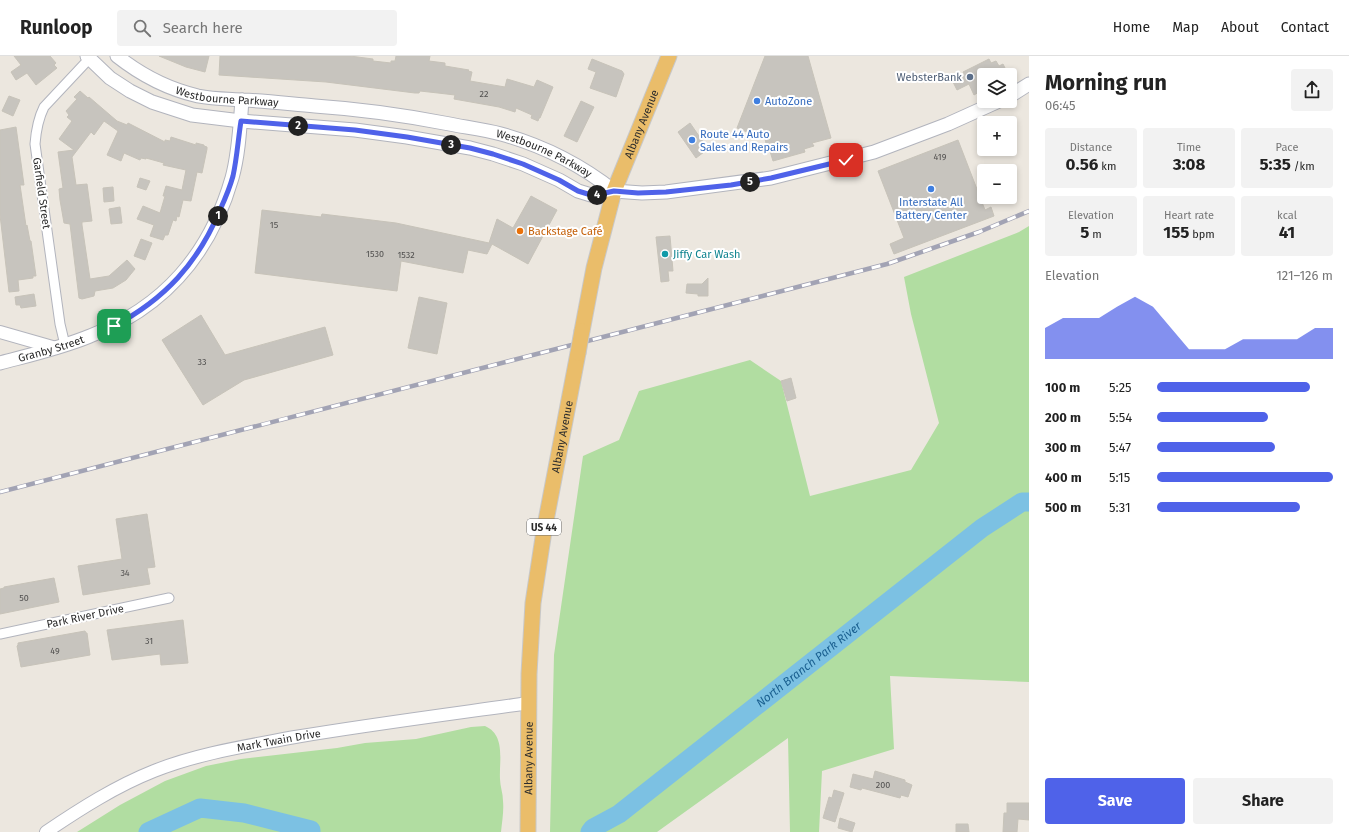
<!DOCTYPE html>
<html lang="en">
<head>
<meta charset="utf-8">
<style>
	:root { --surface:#fff; --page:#f2f2f2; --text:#222; --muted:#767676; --line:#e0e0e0; --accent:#4f62e9 }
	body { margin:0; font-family:"Fira Sans",sans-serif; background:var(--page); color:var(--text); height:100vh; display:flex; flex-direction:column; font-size:15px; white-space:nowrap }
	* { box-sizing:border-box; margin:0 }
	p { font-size:13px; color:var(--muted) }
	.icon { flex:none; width:22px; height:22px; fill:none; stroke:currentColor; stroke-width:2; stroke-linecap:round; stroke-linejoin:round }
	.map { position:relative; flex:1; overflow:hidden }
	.side { display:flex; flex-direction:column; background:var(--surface); width:320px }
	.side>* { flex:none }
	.buttons { position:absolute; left:977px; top:12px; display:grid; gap:8px }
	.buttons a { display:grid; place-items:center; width:40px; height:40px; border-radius:4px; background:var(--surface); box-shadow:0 2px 6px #0003; font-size:20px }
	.pin { position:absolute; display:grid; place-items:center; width:34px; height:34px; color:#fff; margin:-17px; border-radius:8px; box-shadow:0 2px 6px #0006 }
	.km { position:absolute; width:20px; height:20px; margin:-10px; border-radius:50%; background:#222; color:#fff; font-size:11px; line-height:20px; text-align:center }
	.round { display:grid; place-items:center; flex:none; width:42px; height:42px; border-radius:4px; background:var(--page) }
	.head { display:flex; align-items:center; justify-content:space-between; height:68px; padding:0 16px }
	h1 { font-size:22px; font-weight:700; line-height:30px }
	.figures { display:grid; grid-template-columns:repeat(3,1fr); gap:6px; height:68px; padding:4px 16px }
	.figures div { display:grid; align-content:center; border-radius:4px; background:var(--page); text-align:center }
	.figures b { font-size:17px; font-weight:700 }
	.figures small { font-size:11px; font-weight:400 }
	.figures p { font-size:11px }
	.chart { height:112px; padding:8px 16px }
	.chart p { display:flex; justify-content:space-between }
	.chart svg { width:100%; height:72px; margin-top:4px; fill:var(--accent); opacity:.7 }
	.action { display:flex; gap:8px; margin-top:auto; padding:8px 16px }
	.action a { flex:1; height:46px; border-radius:4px; background:var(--accent); color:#fff; font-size:16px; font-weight:700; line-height:46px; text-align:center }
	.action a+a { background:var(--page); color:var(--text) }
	ul { padding:0 16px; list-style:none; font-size:13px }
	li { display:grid; grid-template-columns:64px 48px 1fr; align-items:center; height:30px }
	li i { height:10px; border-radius:5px; background:var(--accent) }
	header { display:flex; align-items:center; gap:24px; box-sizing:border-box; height:56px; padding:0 20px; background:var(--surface); border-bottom:1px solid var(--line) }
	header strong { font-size:19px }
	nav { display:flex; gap:22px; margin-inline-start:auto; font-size:14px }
	.search { width:280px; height:36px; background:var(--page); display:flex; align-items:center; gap:10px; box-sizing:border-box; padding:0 14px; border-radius:4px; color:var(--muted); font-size:15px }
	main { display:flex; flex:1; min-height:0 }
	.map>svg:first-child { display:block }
	.green { fill:#b1dda1 }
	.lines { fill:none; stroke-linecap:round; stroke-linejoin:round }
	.river { stroke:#7cc1e3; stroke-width:19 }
	.building { fill:#c7c4be; stroke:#c7c3b9 }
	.minor-casing { stroke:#b2b4bd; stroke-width:11 }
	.tertiary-casing { stroke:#b2b4bd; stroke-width:14 }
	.secondary-casing { stroke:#b2b4bd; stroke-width:15 }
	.trunk-casing { stroke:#c8c8c8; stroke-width:17 }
	.minor { stroke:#fff; stroke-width:9 }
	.tertiary { stroke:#fff; stroke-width:12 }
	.secondary { stroke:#fff; stroke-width:13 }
	.trunk { stroke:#eabd6a; stroke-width:15 }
	.rail-casing { stroke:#a2a3b4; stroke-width:4.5 }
	.rail { stroke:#fff; stroke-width:3; stroke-dasharray:9; stroke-linecap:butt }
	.trunk-bridge-casing { stroke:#c8c8c8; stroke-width:17; stroke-linecap:butt }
	.trunk-bridge { stroke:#eabd6a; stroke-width:15 }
	.route-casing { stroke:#fff; stroke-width:8 }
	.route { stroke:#4f62e9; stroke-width:5 }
	.service-dot { fill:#5c6f8a; stroke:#fff; stroke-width:1.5 }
	.shop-dot { fill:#3f7fe0; stroke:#fff; stroke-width:1.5 }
	.food-dot { fill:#e8710a; stroke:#fff; stroke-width:1.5 }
	.culture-dot { fill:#0f9aa8; stroke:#fff; stroke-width:1.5 }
	.labels { text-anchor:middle; stroke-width:4; stroke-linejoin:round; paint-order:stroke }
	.number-label { font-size:9px; fill:#525150 }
	.shield { fill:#fff; stroke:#6b6b6b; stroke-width:1 }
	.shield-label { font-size:10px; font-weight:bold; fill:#2b2b2b }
	.service-label { font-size:11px; fill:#4e5e75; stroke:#fff; text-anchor:end }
	.street-label { font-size:11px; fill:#2b2b2b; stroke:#fff }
	.shop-label { font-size:11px; fill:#366cbe; stroke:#fff; text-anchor:start }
	.food-label { font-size:11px; fill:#c56008; stroke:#fff; text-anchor:start }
	.culture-label { font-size:11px; fill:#0d838f; stroke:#fff; text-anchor:start }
	.water-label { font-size:12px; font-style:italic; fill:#1a6090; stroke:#fff }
</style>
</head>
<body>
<header>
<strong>Runloop</strong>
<div class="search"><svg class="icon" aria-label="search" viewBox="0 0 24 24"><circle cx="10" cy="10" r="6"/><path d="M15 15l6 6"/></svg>Search here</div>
<nav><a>Home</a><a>Map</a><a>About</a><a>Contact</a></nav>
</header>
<main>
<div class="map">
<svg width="1029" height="776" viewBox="0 0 1029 776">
	<rect width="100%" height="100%" fill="#ece7df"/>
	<!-- green -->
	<g class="green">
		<path d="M1029,170v456l-139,-6 4,73 -72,22 -3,61h-29l-2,-94 -131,94h-107l4,-177 29,-199 36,-16 20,-49 111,-31 31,21 29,115 101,-26 28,-47 -28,-109 -7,-37 115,-45z"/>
		<path d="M485,670c21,9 14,35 15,53 0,7 3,14 3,22 1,10 -1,21 -2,31h-424l43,-27 45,-24 41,-15 35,-7 96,-11 28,-5 51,-4 55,-12z"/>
	</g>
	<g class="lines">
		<!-- river -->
		<g class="river">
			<path d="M148,776l52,-24 44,5 67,17v2"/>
			<path id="s1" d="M590,776l3,-4 26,-14 363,-286 40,-26h7"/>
		</g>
	</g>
	<!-- building -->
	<g class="building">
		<path d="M14,0h36l6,7 -2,2 3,3 -21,17 -9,-12 -11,7 -5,-8 10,-7z"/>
		<path d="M159,0h50l-4,16 -19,-5z"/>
		<path d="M220,0h130l23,3v2l18,2v-2h4l1,-5h34l-1,5 16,2v3l24,4 -1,1 4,1 -2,9 35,6 2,-8 27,8 3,-7 16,7 -13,31h-1l-1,3 -7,-3 1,-3 -16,-7 -1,4 -16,-5 -45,-8 1,-4 -17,-2 -18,-2 -1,2h-4l-89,-11 -107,-7z"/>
		<path d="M765,0h43l23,82 -19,5 2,3 -10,3 1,3 -32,9 -4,-13h-2l-2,-9 -28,-11z"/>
		<path d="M592,3l30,12 2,3 -8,23 -26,-9 6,-16 -8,-3z"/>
		<path d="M989,3l2,4 5,-2 3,5 4,-2 4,8 -4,3h-19v14l-10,6 -5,-11 -12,6 -5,-10 12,-6 -1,-2z"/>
		<path d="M80,35l8,7 1,-1 28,24 10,4 1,-2 37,19v-2l5,1 1,-4 25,8v-2l8,2v1l3,1v2l-5,24 -5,-1 -6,29 -8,-1 -4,17 -2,-1 -1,5 -3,-1 -5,15h-3l-2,5 -13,-4 4,-11 -17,-6 6,-13 17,7 5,-17h-2l3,-10 16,4 4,-20 -23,-5 1,-2 -18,-5v1l-5,-1 -1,2 -16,-7 -3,8 -14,-6 11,-24 -14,-10 -10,14 -3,-3 -19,25 4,28 11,-1 5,37 -10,1v3l8,54 19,-3 18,-16 8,9 -9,11 -13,8 -18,3 -1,5 -12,3 -3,-1 -9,-74 -6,-1 -4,-23 -1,-11 4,-1 -5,-36 16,-2 -15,-11 13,-18 -5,-4 2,-2 -3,-4 11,-12 -3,-2z"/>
		<path d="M9,40l11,4 -7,16 -11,-5z"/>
		<path d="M581,45l13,6 -17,35 -13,-6z"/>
		<path d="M690,67l18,26 -12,9 -18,-26z"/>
		<path d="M16,71l8,58h-4l6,41 1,-1 3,16h1l5,35h-3v2l-15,2 1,11 -10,1 -9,-77v-85z"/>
		<path d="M958,84l27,70 6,-3 3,9 -100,38 -4,-10 14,-6 -26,-67z"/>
		<path d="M140,122l10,3 -4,9 -9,-3z"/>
		<path d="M113,131l1,14 -10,1 -1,-14z"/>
		<path d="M531,140l26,14 -29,54 -36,-20 -5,10 -19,-4 -5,23 -62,-12 -4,30 -142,-18 7,-63 59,7 1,-3 74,9 93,20 8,-24 16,9z"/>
		<path d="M120,151l2,16 -11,1 -2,-15z"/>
		<path d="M670,180l3,35h-5l1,10 -8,1 -5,-45z"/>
		<path d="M141,183l11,4 -7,17 -11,-4z"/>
		<path d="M708,222v18h-10v-2l-12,-1 1,-9h15z"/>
		<path d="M34,238l2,12 -15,2 -1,-3h-4l-1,-8z"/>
		<path d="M419,241l28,6 -10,51 -29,-6z"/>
		<path d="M201,259l24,40 100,-28 8,28 -89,25 -41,25 -41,-65z"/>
		<path d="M791,322l5,20 -9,3 -6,-20z"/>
		<path d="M147,458l8,53 -8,1 3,16 -67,11 -5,-29 44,-7 -6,-40z"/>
		<path d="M54,522l5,24 -59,12v-25l4,-1v-1z"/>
		<path d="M183,564l5,43 -27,2 -1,-11 -48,6 -5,-30z"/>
		<path d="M85,575l1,2h1l3,22 -69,12 -4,-21 1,-1v-2z"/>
		<path d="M875,715l30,9v2l7,3 -4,12 -7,-2 -1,3 -38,-10 -1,2 -11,-3 3,-13 20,5z"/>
		<path d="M834,734l10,3 -9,29 -12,-4 6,-21 3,1z"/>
		<path d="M1007,747h22v17l-11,-1 -1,13h-14l1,-19h3z"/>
		<path d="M840,762l15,5 -3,9 -14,-4z"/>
		<path d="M956,768h12l1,8h-13z"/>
	</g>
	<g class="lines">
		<!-- minor casing -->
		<g class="minor-casing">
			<g id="minor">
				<path d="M65,289l-5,-21 -25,-180c1,-13 3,-25 9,-37l45,-48"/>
				<path d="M0,578l169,-36"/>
			</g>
		</g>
		<!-- tertiary casing -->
		<g class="tertiary-casing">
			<g id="tertiary">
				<path d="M0,276l56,16"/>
				<path id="s2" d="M46,776c34,-23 70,-46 108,-61 45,-18 94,-25 141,-34 78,-13 156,-23 234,-34"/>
			</g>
		</g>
		<!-- secondary casing -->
		<g class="secondary-casing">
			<g id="secondary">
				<path d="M87,0l23,22 20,13 22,11 40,13 49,6 114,9 52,7 63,11 23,6 30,10 36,16 19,11 13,4 14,-2 9,-2 28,2 24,-1 105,-14 103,-26 74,-28 51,-23"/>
				<path id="s3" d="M117,0c24,19 51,33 81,40 15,3 30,3 45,4 24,1 48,4 72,6 44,3 87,9 129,17 19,4 38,6 57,11 40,11 80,31 113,57"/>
				<path d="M1010,40l19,-12"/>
				<path id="s4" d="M0,307c30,-8 61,-15 90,-27 75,-29 120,-82 142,-158 7,-25 8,-53 10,-78"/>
			</g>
		</g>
		<!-- trunk casing -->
		<g class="trunk-casing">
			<g id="trunk">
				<path id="s5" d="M582,275l12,-63 20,-77 55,-135"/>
				<path id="s6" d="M528,776l1,-158 4,-71 11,-72 34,-178"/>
			</g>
		</g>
		<!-- minor -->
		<use href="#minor" class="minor"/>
		<!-- tertiary -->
		<use href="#tertiary" class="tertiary"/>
		<!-- secondary -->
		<use href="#secondary" class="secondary"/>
		<!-- trunk -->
		<use href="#trunk" class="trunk"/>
		<!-- rail casing -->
		<g class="rail-casing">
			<path id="rail" d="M0,436l887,-228 92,-32 50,-21"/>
		</g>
		<!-- rail -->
		<use href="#rail" class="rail"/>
		<!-- trunk-bridge casing -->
		<g class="trunk-bridge-casing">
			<path id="trunk-bridge" d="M578,297l4,-22"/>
		</g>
		<!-- trunk-bridge -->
		<use href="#trunk-bridge" class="trunk-bridge"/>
	</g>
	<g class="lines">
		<!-- route casing -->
		<g class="route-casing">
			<path id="route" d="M114,270c51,-27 84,-63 106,-116 5,-11 10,-23 13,-34 4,-18 5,-36 8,-55l114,9 52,7 63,11 23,6 30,10 36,16 19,11 13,4 14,-2 9,-2 24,2 28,-1 65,-7 40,-7 75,-18"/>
		</g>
		<!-- route -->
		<use href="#route" class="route"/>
	</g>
	<!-- markers -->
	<circle class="service-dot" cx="970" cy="21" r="4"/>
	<g class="shop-dot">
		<circle cx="757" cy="45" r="4"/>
		<circle cx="692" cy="84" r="4"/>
		<circle cx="931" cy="133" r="4"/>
	</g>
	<circle class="food-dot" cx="520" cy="175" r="4"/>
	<circle class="culture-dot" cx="665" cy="198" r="4"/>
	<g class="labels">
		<!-- number labels -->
		<g class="number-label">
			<text x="484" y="41">22</text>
			<text x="940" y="104">419</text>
			<text x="274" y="172">15</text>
			<text x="375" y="201">1530</text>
			<text x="406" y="202">1532</text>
			<text x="202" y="309">33</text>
			<text x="125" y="520">34</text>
			<text x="24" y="545">50</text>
			<text x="149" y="588">31</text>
			<text x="55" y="598">49</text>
			<text x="883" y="732">200</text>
		</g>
		<!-- shield labels -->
		<rect class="shield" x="527" y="463" width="34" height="16" rx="3"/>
		<g class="shield-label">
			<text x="544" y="475">US 44</text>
		</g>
		<!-- service labels -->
		<g class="service-label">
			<text x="962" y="25">WebsterBank</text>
		</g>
		<!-- street labels -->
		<g class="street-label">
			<text dy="4" stroke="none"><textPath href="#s3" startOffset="120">Westbourne Parkway</textPath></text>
			<text dy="4" stroke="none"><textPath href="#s5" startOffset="216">Albany Avenue</textPath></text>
			<text dy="4" stroke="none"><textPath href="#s3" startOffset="444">Westbourne Parkway</textPath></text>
			<text transform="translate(42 137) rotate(82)" y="4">Garfield Street</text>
			<text dy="4" stroke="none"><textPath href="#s4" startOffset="53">Granby Street</textPath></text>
			<text dy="4" stroke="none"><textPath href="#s6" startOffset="398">Albany Avenue</textPath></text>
			<text transform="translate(85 560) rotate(-12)" y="4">Park River Drive</text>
			<text dy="4" stroke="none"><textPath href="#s2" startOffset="253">Mark Twain Drive</textPath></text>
			<text dy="4" stroke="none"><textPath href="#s6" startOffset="74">Albany Avenue</textPath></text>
		</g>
		<!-- shop labels -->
		<g class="shop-label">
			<text x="765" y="49">AutoZone</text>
			<text x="700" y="82">Route 44 Auto<tspan x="700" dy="13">Sales and Repairs</tspan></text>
			<text x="931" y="150" text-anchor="middle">Interstate All<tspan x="931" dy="13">Battery Center</tspan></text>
		</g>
		<!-- food labels -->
		<g class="food-label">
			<text x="528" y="179">Backstage Café</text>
		</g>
		<!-- culture labels -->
		<g class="culture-label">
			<text x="673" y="202">Jiffy Car Wash</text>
		</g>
		<!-- water labels -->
		<g class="water-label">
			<text dy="4" stroke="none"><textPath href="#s1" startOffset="276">North Branch Park River</textPath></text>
		</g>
	</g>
</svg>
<div class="buttons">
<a><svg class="icon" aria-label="layers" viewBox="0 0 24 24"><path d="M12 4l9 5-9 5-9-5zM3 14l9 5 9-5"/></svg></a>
<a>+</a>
<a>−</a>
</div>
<div class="pin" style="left:114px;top:270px;background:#1e9e55"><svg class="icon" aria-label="arrive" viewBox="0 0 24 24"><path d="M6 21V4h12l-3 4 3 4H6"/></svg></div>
<div class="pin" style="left:846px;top:104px;background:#d93025"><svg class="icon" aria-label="check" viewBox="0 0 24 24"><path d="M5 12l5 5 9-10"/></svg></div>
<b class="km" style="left:218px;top:160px">1</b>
<b class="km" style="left:298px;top:70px">2</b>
<b class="km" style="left:451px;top:89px">3</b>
<b class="km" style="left:597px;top:139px">4</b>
<b class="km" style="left:750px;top:126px">5</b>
</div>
<section class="side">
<div class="head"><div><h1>Morning run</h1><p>06:45</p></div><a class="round"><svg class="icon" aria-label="share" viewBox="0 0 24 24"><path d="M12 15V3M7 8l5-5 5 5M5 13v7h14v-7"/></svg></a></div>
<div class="figures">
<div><p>Distance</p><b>0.56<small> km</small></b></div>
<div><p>Time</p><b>3:08</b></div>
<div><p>Pace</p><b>5:35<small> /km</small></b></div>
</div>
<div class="figures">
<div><p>Elevation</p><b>5<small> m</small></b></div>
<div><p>Heart rate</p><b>155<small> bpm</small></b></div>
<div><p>kcal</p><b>41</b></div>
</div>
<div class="chart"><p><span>Elevation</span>121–126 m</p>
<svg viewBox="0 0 160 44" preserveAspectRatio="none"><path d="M0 44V25L10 19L20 19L30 19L40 12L50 6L60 12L70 25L80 38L90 38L100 38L110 32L120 32L130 32L140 32L150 25L160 25V44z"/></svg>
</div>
<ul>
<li><b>100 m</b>5:25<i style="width:87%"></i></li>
<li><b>200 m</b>5:54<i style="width:63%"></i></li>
<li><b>300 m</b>5:47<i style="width:67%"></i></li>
<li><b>400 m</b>5:15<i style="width:100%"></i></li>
<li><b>500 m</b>5:31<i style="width:81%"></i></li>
</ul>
<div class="action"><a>Save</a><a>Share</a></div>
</section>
</main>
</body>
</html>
